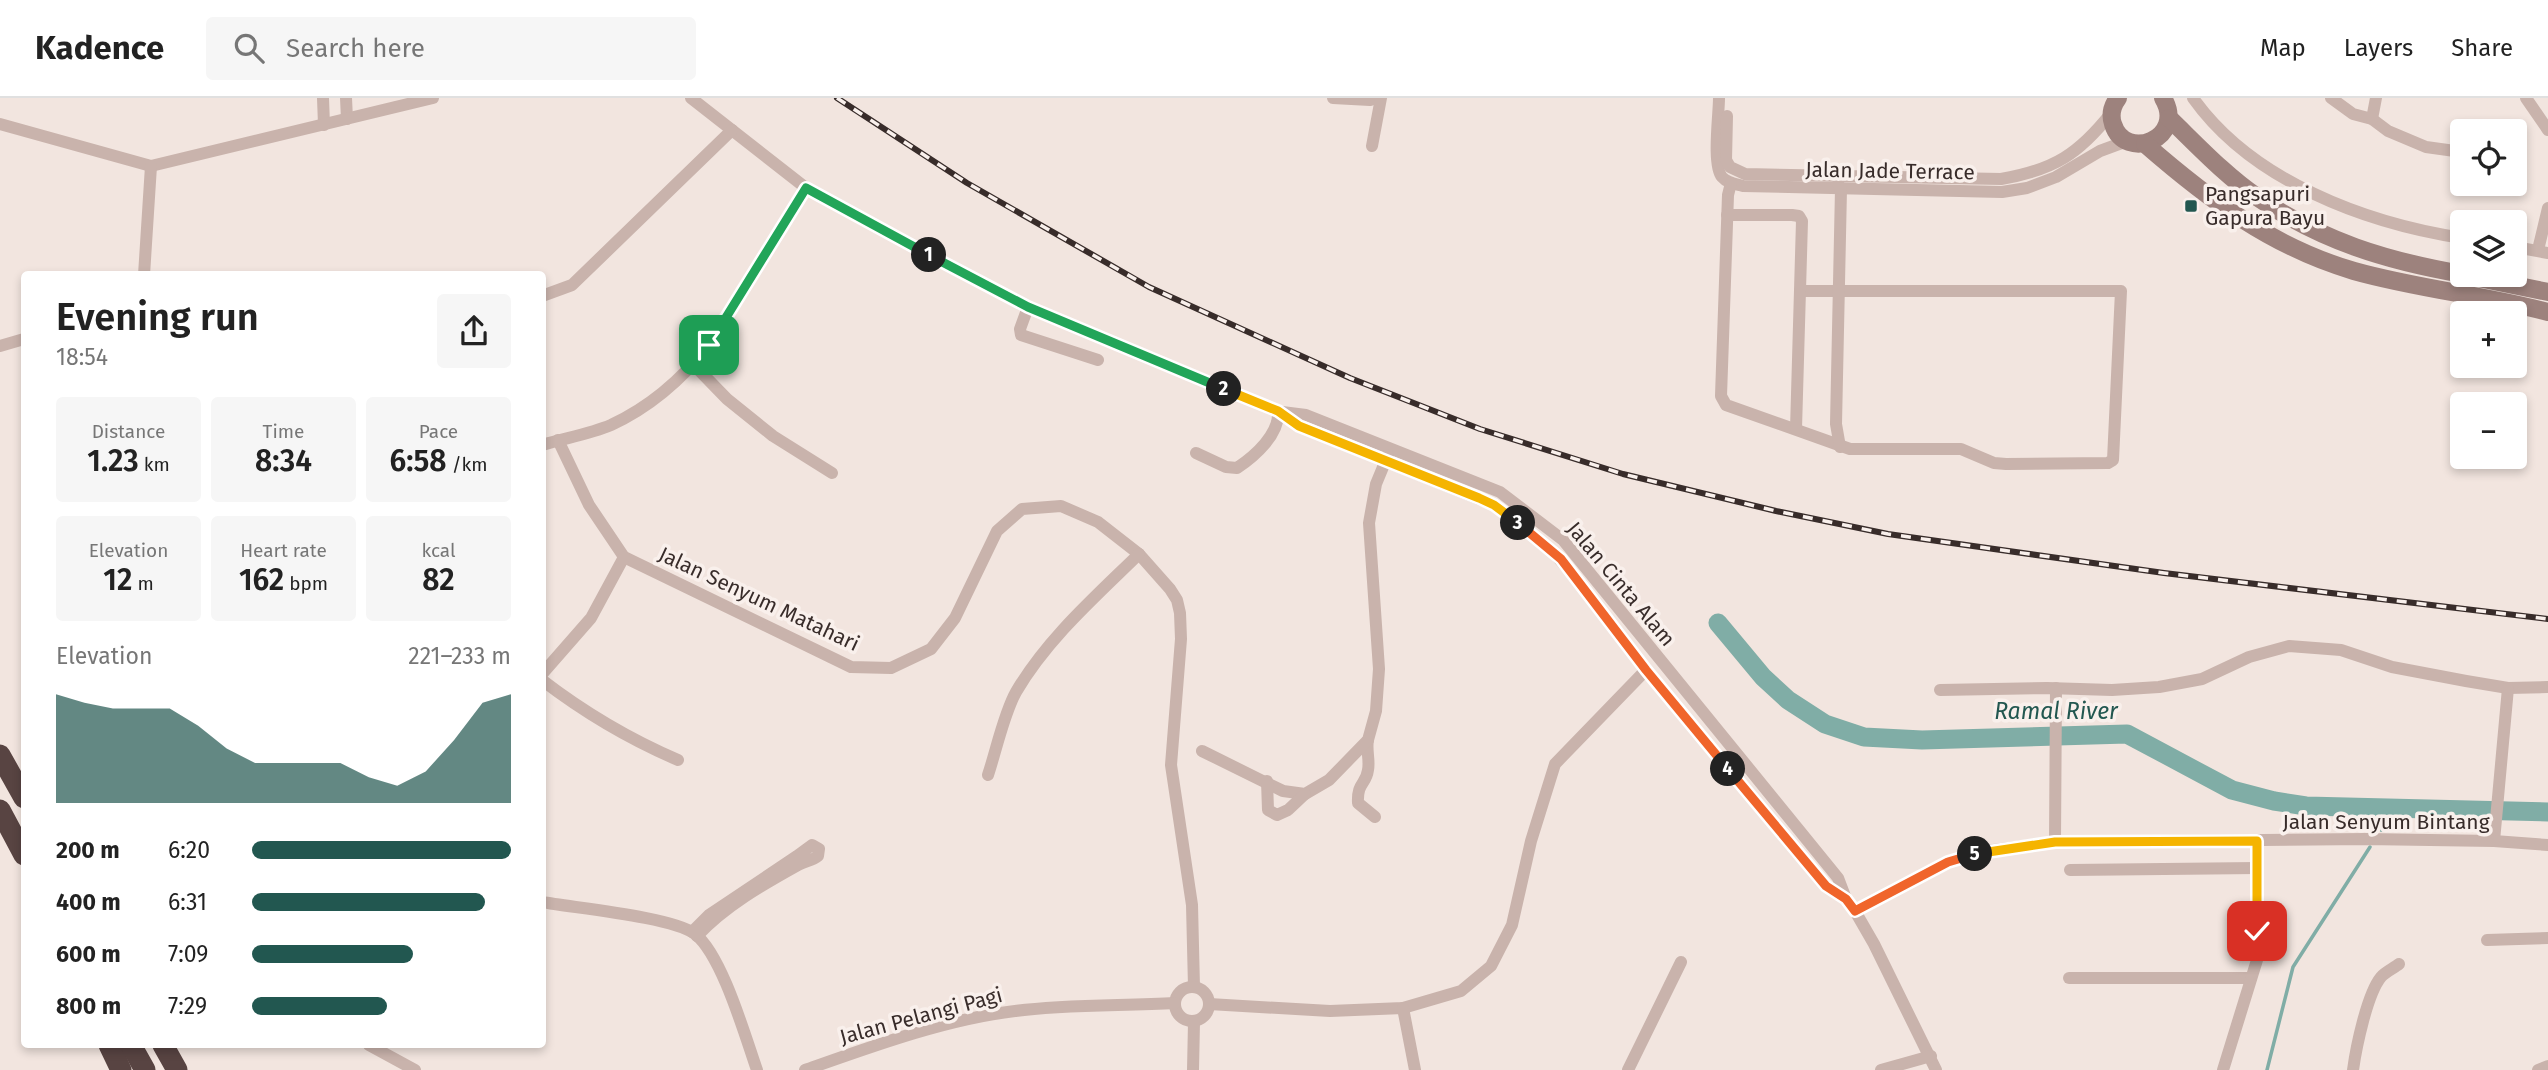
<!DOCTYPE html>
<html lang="en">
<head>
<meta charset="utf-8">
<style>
	:root { --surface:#fff; --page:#f6f6f6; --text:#222; --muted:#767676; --line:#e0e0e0; --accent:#225750 }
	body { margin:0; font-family:"Fira Sans",sans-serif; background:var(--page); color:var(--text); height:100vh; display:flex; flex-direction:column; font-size:26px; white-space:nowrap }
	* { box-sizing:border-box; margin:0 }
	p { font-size:23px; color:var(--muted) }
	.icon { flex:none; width:38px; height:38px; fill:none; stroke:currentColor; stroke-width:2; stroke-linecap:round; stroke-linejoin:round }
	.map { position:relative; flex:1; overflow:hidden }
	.side { position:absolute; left:21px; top:173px; width:525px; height:777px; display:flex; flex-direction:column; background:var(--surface); border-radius:7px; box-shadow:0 4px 10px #0003 }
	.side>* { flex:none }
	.fabs { position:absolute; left:2450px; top:21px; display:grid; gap:14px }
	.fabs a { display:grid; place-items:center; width:77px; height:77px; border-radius:7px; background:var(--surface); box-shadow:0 4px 10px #0003; font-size:35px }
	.pin { position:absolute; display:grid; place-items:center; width:60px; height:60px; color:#fff; margin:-30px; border-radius:14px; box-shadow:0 4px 10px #0006 }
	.km { position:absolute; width:35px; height:35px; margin:-18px; border-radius:50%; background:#222; color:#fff; font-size:19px; line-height:35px; text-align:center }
	.round { display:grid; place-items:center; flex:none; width:74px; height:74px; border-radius:7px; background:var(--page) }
	.summary { display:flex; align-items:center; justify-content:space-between; height:119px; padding:0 35px }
	h1 { font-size:38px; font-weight:600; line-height:52px }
	.figures { display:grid; grid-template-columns:repeat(3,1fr); gap:10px; height:119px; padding:7px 35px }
	.figures div { display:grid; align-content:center; border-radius:7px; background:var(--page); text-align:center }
	.figures b { font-size:30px; font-weight:600 }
	.figures small { font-size:19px; font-weight:400 }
	.figures p { font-size:19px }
	.chart { height:196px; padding:14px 35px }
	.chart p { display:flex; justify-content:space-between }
	.chart svg { width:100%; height:126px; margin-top:7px; fill:var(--accent); opacity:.7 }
	ul { padding:0 35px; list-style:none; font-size:23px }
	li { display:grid; grid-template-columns:112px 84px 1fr; align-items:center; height:52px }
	li i { height:18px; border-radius:9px; background:var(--accent) }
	header { display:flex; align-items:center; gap:42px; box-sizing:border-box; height:98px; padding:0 35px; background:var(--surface); border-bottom:2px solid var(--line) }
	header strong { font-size:33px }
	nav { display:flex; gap:38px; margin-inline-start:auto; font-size:24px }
	.search { width:490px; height:63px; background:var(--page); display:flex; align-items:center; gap:18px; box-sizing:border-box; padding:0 24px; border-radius:7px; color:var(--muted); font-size:26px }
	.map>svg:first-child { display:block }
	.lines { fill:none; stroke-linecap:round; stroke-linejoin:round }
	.stream { stroke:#80ada6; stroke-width:3.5 }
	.river { stroke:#80ada6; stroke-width:19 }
	.street { stroke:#c9b3ac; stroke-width:12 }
	.secondary { stroke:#9d827d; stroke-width:18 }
	.highway { stroke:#584442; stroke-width:21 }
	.rail-casing { stroke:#382c2a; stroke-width:6 }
	.rail { stroke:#f9f0ec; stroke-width:3.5; stroke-dasharray:10; stroke-linecap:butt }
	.split-1-casing { stroke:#fff; stroke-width:14 }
	.split-2-casing { stroke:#fff; stroke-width:14 }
	.split-3-casing { stroke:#fff; stroke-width:14 }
	.split-4-casing { stroke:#fff; stroke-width:14 }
	.split-5-casing { stroke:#fff; stroke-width:14 }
	.split-6-casing { stroke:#fff; stroke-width:14 }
	.split-1 { stroke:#22a559; stroke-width:9 }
	.split-2 { stroke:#22a559; stroke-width:9 }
	.split-3 { stroke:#f5b400; stroke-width:9 }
	.split-4 { stroke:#f0652b; stroke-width:9 }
	.split-5 { stroke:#f0652b; stroke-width:9 }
	.split-6 { stroke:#f5b400; stroke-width:9 }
	.poi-dot { fill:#225750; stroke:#f9f0ec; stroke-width:2.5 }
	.labels { text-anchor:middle; stroke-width:7; stroke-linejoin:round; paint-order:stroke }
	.street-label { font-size:21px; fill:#382c2a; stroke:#f9f0ec }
	.poi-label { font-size:21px; fill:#382c2a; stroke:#f9f0ec; text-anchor:start }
	.water-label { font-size:23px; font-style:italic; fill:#225750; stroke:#f9f0ec }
</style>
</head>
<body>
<header>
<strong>Kadence</strong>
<div class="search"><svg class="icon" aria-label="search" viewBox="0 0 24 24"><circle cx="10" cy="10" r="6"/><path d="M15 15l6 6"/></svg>Search here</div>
<nav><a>Map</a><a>Layers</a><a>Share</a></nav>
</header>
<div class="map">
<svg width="2548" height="972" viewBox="0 0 2548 972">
	<rect width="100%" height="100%" fill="#f2e5df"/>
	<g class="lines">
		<!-- stream -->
		<g class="stream">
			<path d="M2381,732l14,-22"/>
			<path d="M2267,972l26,-103 77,-120"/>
		</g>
		<!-- river -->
		<path class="river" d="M1718,525l45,54 25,23 37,24 39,13 58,3 205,-6 105,56 42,11 32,5 242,6"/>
		<!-- street -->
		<g class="street">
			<path d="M323,0l1,27"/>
			<path d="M346,0l1,21"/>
			<path d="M691,0l115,90 92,50 130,69 250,104 21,15 195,79 57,45 19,21 76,99 180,216 20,13 9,12 19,33 62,126"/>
			<path d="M1333,0l37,2 6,-2"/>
			<path d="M1719,0c0,17 -7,67 3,79 5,6 14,7 21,9l259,6 25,-4 29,-11 44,-26 27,-10"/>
			<path d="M2193,0c59,83 172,125 269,140"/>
			<path d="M2331,0l22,16 19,5 16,12 38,16 36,5"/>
			<path d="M2526,0l22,32"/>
			<path d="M1727,18l-1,44 4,7 15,7 256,5c53,-9 78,-25 111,-67"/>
			<path d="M2372,21l4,-21"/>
			<path d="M0,26l151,42 282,-68"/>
			<path d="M1372,48l9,-48"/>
			<path d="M2515,55h4"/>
			<path d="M1731,85l-3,12 -7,201 5,9 124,44h111l33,14 12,1 102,-1 5,-3 8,-169h-321"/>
			<path d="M1838,86l3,5 -5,235 4,23"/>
			<path d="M1727,117h65l7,1 3,5 -6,208"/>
			<path d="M2515,149l33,6"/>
			<path d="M2538,152l10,-42"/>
			<path d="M144,177l7,-109"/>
			<path d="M542,198l30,-11 160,-155"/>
			<path d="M1028,209l-8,22 1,6 77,25"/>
			<path d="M0,248l24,-7"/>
			<path d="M694,267l33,34 46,37 59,37"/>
			<path d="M1282,314l24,3 194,77 63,48 275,338 8,21"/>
			<path d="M558,342l31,65 35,52 227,110 40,1 40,-19 24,-31 42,-87 25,-22 39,-3 37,16 41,32 31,35 7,11 3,13 1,26 -10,126 21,140 2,82"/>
			<path d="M542,347c23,-7 48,-11 69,-20 39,-18 72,-47 98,-80l97,-157"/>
			<path d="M1196,355l30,14 11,1c18,-12 43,-34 41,-57"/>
			<path d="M542,576l49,-56 33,-61"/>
			<path d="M542,582c43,33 87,59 136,80"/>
			<path d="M1940,592l107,-2 65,2 47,-3 43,-8 47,-22 40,-11 52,4 51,17 74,14 42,7 40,-1"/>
			<path d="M1368,642c-2,11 2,20 0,30 -2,15 -11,12 -10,33l17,14"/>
			<path d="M1202,653l81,40 22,3 24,-14 39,-40 8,-29 3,-42 -10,-146 7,-39 12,-29"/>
			<path d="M988,677c8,-24 16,-62 28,-83 31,-53 79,-95 123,-138"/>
			<path d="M1267,683l1,29 9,5 11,-5 17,-16"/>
			<path d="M2494,743l14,-153"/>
			<path d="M2055,744l311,-3 128,2 54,4"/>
			<path d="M2070,772l187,-2"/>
			<path d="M542,804c33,6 131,15 153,32 27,21 50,102 62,136"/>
			<path d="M1855,813l93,-49 38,-11 69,-9 1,-154"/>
			<path d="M692,834l17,-17 88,-59 15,-11 7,4 -1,7c-6,5 -13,5 -20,9 -36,20 -73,41 -101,71"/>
			<path d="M2487,842l61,-2"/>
			<path d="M2069,880h182"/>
			<circle cx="1192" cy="906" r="17"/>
			<path d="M1209,906l121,7 73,-3 58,-17 30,-25 21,-41 19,-84 24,-77 91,-94"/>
			<path d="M1403,910l12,62"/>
			<path d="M369,947l46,25"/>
			<path d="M805,972c65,-23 141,-51 210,-59 51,-7 108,-5 160,-8"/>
			<path d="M1193,972l1,-48"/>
			<path d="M1628,972l53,-108"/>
			<path d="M1881,972l50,-14"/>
			<path d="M2223,972l34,-110v-119"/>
			<path d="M2353,972c3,-22 14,-76 28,-93 4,-5 13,-9 18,-13"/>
			<path d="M2538,972l10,-4"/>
		</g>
		<!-- secondary -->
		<g class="secondary">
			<path d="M2118,0c-6,8 -8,17 -5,26 12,39 74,14 50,-26"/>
			<path d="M2169,20c28,27 56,57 88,79 64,44 130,64 205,77"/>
			<path d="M2145,46c63,55 127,103 209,127 64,18 130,24 194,41"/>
			<path d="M2464,177l84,17"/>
		</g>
		<!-- highway -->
		<g class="highway">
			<path d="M0,657l24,43"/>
			<path d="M0,712l24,45"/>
			<path d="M109,947l12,25"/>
			<path d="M131,947l14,25"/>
			<path d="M163,947l14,25"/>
		</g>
		<!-- rail casing -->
		<g class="rail-casing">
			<path id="rail" d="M837,0l130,85 182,104 201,91 130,51 143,45 153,37 112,23 276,39 384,46"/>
		</g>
		<!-- rail -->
		<use href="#rail" class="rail"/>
	</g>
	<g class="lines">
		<!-- split-1 casing -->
		<g class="split-1-casing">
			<path id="split-1" d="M709,247l97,-157 123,67"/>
		</g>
		<!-- split-2 casing -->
		<g class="split-2-casing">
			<path id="split-2" d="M929,157l99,52 196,82"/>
		</g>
		<!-- split-3 casing -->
		<g class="split-3-casing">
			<path id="split-3" d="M1224,291l54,22 21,15 180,72 15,7 24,18"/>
		</g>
		<!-- split-4 casing -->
		<g class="split-4-casing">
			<path id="split-4" d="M1518,425l43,36 85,111 82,99"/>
		</g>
		<!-- split-5 casing -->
		<g class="split-5-casing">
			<path id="split-5" d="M1728,671l98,117 20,13 9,12 93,-49 27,-8"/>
		</g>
		<!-- split-6 casing -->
		<g class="split-6-casing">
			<path id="split-6" d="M1975,756l80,-12 202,-1v90"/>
		</g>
		<!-- split-1 -->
		<use href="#split-1" class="split-1"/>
		<!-- split-2 -->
		<use href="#split-2" class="split-2"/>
		<!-- split-3 -->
		<use href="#split-3" class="split-3"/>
		<!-- split-4 -->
		<use href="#split-4" class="split-4"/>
		<!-- split-5 -->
		<use href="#split-5" class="split-5"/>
		<!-- split-6 -->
		<use href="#split-6" class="split-6"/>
	</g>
	<!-- markers -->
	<rect class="poi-dot" x="2184" y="101" width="14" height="14" rx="3.5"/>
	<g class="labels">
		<!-- street labels -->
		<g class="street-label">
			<text transform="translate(1890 73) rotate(1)" y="7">Jalan Jade Terrace</text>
			<text transform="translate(1621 486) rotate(50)" y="7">Jalan Cinta Alam</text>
			<text transform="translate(759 501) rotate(25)" y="7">Jalan Senyum Matahari</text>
			<text x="2386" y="731">Jalan Senyum Bintang</text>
			<text transform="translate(921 918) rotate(-15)" y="7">Jalan Pelangi Pagi</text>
		</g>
		<!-- poi labels -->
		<g class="poi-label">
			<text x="2205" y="103">Pangsapuri<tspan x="2205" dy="24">Gapura Bayu</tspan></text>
		</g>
		<!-- water labels -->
		<g class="water-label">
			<text x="2056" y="621">Ramal River</text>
		</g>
	</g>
</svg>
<div class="fabs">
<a><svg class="icon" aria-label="locate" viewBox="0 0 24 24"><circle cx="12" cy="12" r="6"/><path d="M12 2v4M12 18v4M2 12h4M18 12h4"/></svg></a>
<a><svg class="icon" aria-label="layers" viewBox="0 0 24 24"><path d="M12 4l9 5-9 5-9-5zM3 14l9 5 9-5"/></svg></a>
<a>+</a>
<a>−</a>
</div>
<div class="pin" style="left:709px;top:247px;background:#1e9e55"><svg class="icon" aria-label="arrive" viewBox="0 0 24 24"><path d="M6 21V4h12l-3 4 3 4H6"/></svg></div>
<div class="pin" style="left:2257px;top:833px;background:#d93025"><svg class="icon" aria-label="check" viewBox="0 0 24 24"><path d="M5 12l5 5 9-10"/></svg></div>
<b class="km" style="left:929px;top:157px">1</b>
<b class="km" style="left:1224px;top:291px">2</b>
<b class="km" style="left:1518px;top:425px">3</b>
<b class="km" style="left:1728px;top:671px">4</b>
<b class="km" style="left:1975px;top:756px">5</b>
<section class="side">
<div class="summary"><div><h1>Evening run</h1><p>18:54</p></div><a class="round"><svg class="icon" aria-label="share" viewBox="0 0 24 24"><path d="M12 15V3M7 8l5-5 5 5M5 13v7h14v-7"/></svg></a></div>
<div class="figures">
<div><p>Distance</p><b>1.23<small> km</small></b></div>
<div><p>Time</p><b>8:34</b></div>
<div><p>Pace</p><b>6:58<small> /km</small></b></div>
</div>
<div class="figures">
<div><p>Elevation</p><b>12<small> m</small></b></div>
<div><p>Heart rate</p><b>162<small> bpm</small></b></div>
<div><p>kcal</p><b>82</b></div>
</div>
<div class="chart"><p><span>Elevation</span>221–233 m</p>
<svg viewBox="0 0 160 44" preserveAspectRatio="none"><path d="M0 44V6L10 9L20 11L30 11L40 11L50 17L60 25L70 30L80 30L90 30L100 30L110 35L120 38L130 33L140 22L150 9L160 6V44z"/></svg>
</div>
<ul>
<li><b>200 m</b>6:20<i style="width:100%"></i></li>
<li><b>400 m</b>6:31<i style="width:90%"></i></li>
<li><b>600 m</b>7:09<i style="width:62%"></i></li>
<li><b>800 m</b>7:29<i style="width:52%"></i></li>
</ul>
</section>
</div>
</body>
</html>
